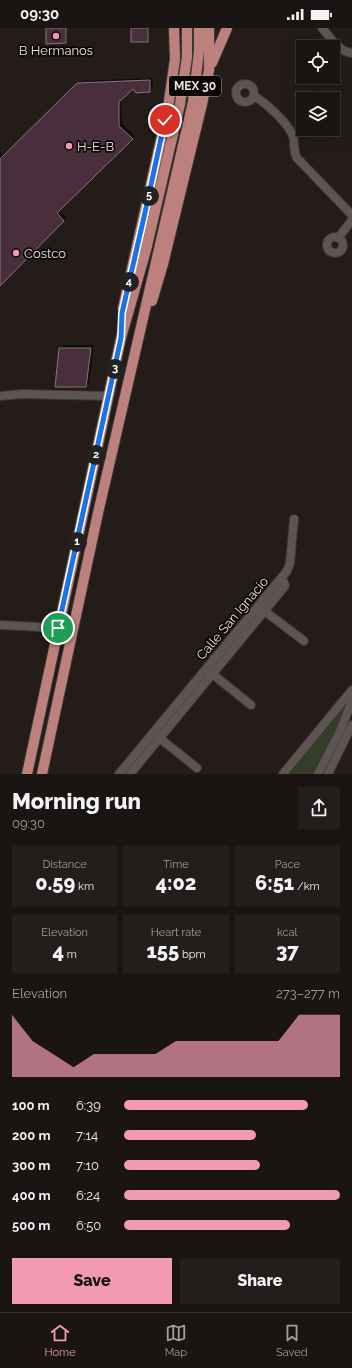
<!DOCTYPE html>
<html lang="en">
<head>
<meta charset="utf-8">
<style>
	:root { --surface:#1a1513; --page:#231e1c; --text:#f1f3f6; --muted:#9f9fa0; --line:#383433; --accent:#f19ab2 }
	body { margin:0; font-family:Raleway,sans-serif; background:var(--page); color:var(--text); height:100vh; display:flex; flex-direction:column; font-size:15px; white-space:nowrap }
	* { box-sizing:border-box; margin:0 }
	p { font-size:13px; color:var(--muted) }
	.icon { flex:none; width:22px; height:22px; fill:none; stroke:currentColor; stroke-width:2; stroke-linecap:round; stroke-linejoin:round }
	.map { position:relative; height:746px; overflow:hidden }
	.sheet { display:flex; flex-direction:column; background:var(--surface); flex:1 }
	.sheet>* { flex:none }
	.fabs { position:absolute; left:296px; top:12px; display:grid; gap:8px }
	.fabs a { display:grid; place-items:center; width:44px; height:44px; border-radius:0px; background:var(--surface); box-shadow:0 4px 16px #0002,0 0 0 1px var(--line); font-size:20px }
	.pin { position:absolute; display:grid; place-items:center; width:34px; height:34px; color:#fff; margin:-17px; border:2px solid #fff; border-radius:50%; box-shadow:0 1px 4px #0007 }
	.km { position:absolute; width:20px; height:20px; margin:-10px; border-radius:50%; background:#222; color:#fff; font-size:11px; line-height:20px; text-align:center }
	.round { display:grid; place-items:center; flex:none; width:42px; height:42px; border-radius:0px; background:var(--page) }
	.overview { display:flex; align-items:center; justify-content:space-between; height:68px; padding:0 12px }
	h1 { font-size:22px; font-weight:800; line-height:30px }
	.stats { display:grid; grid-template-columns:repeat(3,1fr); gap:6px; height:68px; padding:4px 12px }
	.stats div { display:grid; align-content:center; border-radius:0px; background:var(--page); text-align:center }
	.stats b { font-size:20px; font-weight:800 }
	.stats small { font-size:11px; font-weight:400 }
	.stats p { font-size:11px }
	.chart { height:112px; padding:8px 12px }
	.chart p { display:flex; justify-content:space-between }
	.chart svg { width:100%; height:72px; margin-top:4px; fill:var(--accent); opacity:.7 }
	.action { display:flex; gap:8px; margin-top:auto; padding:8px 12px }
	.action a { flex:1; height:46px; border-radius:0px; background:var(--accent); color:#111; font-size:16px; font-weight:800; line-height:46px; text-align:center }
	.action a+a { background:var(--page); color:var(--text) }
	ul { padding:0 12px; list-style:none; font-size:13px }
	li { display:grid; grid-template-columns:64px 48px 1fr; align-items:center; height:30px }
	li i { height:10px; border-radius:5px; background:var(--accent) }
	.status { display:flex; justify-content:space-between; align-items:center; height:28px; padding:0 20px; background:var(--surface); direction:ltr }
	.status svg { height:11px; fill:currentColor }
	.tabs { display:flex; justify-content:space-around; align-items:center; height:56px; border-top:1px solid var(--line); background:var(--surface); font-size:11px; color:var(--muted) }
	.tabs a { display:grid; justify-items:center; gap:2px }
	.tabs .current { color:var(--accent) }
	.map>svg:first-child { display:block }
	.green { fill:#343d27 }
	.shadow { fill:#0007 }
	.building { fill:#482f3b; stroke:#81777b }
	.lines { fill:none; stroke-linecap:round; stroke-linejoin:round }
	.minor-casing { stroke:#3d3735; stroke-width:10 }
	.major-casing { stroke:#3d3735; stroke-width:12 }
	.minor { stroke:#5e5552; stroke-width:8 }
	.major { stroke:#bd817d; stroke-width:10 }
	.route-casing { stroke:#fff; stroke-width:8 }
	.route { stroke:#1a73e8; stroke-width:5 }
	.poi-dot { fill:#f19ab2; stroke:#0a0706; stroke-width:1.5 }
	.labels { text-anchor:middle; stroke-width:3.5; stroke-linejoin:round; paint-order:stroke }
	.shield { fill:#0a0706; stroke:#a6a19f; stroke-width:1 }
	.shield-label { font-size:12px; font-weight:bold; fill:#e9e3e1 }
	.poi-label { font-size:13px; fill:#e9e3e1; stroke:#0a0706; text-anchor:start }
	.street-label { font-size:13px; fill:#e9e3e1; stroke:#0a0706 }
</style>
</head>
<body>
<div class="status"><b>09:30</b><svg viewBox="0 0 49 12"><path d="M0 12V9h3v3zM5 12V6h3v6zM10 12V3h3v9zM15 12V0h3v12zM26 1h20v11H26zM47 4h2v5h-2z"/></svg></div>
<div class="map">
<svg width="352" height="746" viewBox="0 0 352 746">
	<rect width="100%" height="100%" fill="#231c19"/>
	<!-- green -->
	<path class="green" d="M352,667l-36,79h-30z"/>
	<!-- shadow -->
	<g class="shadow">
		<path d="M47,0h20v13l-2,1z"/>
		<path d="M132,0h17v11l-1,2z"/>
		<path d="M152,50l1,10 -3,3 -17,-3 -12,11 1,24 13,13 -76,74 7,7 -66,67v-132l4,4 77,-75z"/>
		<path d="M64,317h30l-5,38 -4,3 -25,-37z"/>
	</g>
	<!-- building -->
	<g class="building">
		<path d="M46,0h20v15l-20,1z"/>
		<rect x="131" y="0" width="17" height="14"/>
		<path d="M150,52v12l-14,1 -3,-4 -14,13v24l14,13 -76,74 7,8 -64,65v-127l77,-76z"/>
		<path d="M59,320h32l-5,39h-31z"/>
	</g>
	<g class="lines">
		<!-- minor casing -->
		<g class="minor-casing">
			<g id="minor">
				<path d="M322,0c8,9 17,24 30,25"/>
				<circle cx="245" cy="65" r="9"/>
				<path d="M254,68c12,7 34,27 39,40 2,8 0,15 4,22l55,57"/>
				<circle cx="335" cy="217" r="8"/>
				<path d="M338,210l14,-18"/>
				<path d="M0,368l22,-2 87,2"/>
				<path d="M262,581l42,32"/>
				<path d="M0,597l58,3"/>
				<path d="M210,644l41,33"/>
				<path d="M157,708l40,32"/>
				<path d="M119,746l168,-203 3,-8 4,-44"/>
				<path d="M130,746l155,-188 -1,-4 -4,-2"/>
				<path d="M283,746l69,-84"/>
				<path d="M318,746l22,-43 12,-30"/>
				<path d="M328,746l24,-49"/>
			</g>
		</g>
		<!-- major casing -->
		<g class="major-casing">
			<g id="major">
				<path d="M212,35l15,-35"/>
				<path d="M152,273l11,-37 39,-160 7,-34v-42"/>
				<path d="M123,280l45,-200 7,-49 -1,-31"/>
				<path d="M27,746l94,-436 25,-88 34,-146 7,-47v-29"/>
				<path d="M42,746l56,-261 95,-411 6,-51v-23"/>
			</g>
		</g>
		<!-- minor -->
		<use href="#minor" class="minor"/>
		<!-- major -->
		<use href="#major" class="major"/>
	</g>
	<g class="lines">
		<!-- route casing -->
		<g class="route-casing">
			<path id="route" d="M58,600l63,-290 1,-25 22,-96 21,-97"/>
		</g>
		<!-- route -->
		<use href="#route" class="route"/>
	</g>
	<!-- markers -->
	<g class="poi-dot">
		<circle cx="56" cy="8" r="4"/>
		<circle cx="69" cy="118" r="4"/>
		<circle cx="16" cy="225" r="4"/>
	</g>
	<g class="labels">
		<!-- shield labels -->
		<rect class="shield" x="169" y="48" width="52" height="20" rx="3"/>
		<g class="shield-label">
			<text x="195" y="62">MEX 30</text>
		</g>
		<!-- poi labels -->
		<g class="poi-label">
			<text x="56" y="27" text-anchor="middle">B Hermanos</text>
			<text x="77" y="123">H-E-B</text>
			<text x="24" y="230">Costco</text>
		</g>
		<!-- street labels -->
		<g class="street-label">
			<text transform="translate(232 590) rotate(-50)" y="5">Calle San Ignacio</text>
		</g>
	</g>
</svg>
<div class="fabs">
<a><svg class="icon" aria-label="locate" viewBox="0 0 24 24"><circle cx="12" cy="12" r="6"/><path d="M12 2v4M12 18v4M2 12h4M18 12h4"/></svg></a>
<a><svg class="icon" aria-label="layers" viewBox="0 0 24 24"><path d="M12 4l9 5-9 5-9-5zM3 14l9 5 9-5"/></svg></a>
</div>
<div class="pin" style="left:58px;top:600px;background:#1e9e55"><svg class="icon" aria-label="arrive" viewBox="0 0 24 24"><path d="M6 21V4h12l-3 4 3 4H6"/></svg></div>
<div class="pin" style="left:165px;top:92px;background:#d93025"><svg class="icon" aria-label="check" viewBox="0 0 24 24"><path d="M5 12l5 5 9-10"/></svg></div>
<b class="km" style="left:77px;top:514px">1</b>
<b class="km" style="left:96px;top:427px">2</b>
<b class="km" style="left:115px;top:341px">3</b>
<b class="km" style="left:129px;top:254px">4</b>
<b class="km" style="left:149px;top:168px">5</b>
</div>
<section class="sheet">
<div class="overview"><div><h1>Morning run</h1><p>09:30</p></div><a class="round"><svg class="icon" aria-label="share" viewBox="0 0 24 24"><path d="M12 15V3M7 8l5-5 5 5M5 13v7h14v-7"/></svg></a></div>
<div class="stats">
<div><p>Distance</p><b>0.59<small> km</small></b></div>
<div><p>Time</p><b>4:02</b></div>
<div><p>Pace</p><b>6:51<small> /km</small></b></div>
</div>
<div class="stats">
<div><p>Elevation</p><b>4<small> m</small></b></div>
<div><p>Heart rate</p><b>155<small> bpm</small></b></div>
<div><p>kcal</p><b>37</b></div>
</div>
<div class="chart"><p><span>Elevation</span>273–277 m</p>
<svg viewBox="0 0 160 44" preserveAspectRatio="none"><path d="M0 44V6L10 22L20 30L30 38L40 30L50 30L60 30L70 30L80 22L90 22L100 22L110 22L120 22L130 22L140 6L150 6L160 6V44z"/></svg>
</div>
<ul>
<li><b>100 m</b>6:39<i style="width:85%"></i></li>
<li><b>200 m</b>7:14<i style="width:61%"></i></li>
<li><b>300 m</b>7:10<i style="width:63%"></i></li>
<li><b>400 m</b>6:24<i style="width:100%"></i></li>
<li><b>500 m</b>6:50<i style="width:77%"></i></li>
</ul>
<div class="action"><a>Save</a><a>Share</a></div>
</section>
<nav class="tabs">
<a class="current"><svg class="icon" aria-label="home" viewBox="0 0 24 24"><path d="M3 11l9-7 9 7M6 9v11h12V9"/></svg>Home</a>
<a><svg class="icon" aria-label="map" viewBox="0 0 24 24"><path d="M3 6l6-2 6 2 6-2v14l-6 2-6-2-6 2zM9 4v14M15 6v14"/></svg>Map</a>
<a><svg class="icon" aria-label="saved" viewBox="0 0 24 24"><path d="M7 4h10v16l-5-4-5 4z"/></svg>Saved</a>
</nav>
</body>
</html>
